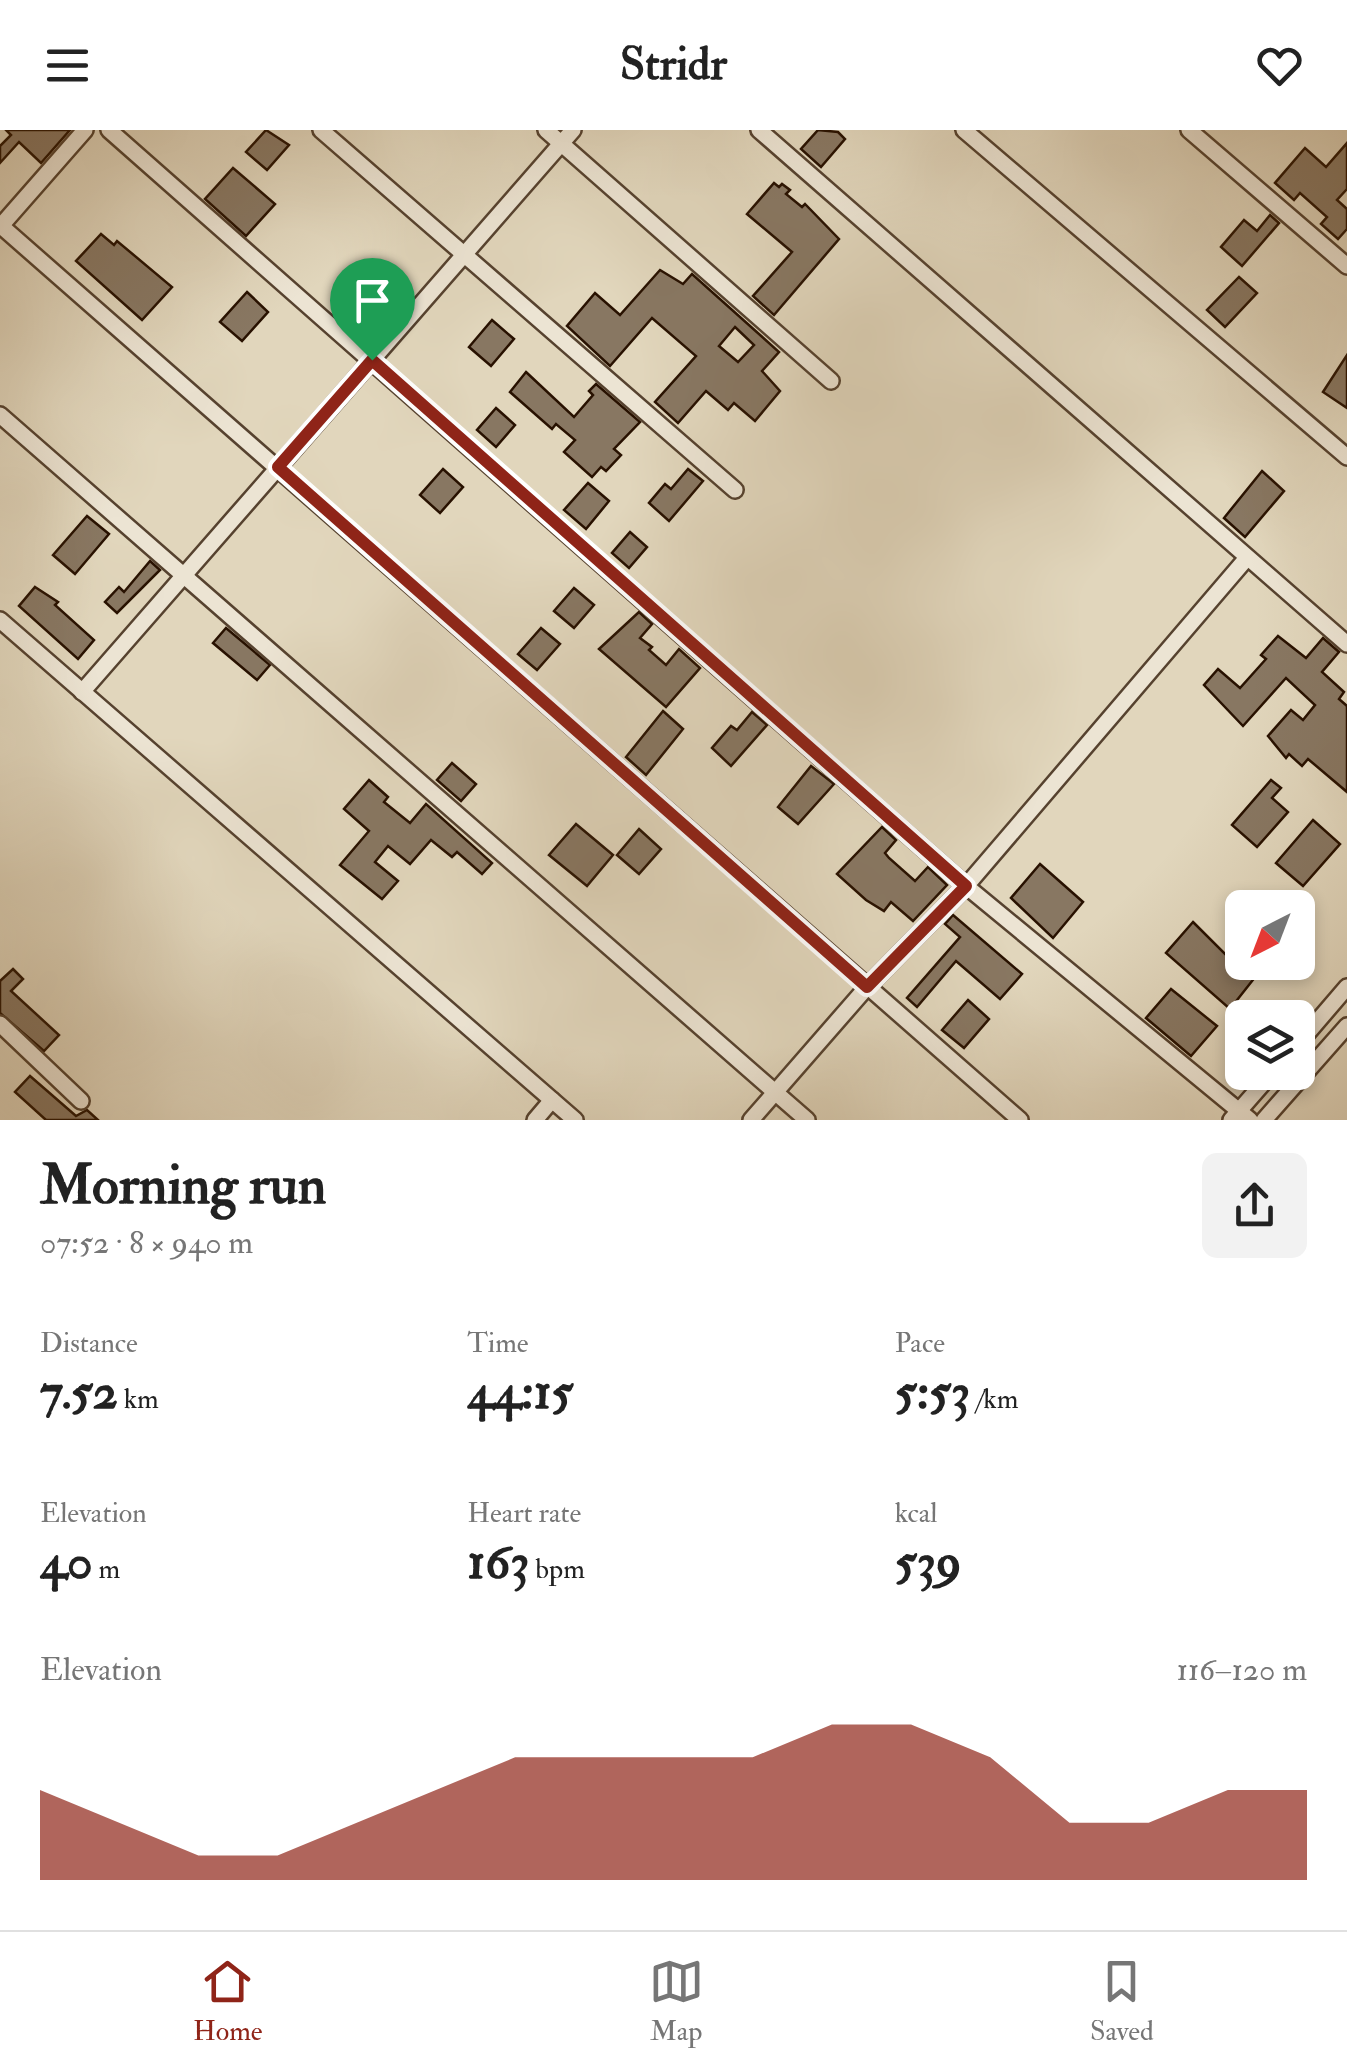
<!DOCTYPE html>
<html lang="en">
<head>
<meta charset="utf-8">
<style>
	:root { --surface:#fff; --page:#f2f2f2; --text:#222; --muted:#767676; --line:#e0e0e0; --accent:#8f2418 }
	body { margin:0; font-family:"IM FELL Double Pica",serif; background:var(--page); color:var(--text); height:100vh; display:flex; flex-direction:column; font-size:38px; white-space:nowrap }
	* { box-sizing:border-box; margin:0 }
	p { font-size:32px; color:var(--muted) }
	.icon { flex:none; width:55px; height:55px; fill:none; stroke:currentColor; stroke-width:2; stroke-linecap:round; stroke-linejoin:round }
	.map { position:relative; height:990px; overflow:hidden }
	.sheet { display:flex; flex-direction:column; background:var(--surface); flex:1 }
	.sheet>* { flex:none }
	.needle { width:65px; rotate:222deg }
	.buttons { position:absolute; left:1225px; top:760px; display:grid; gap:20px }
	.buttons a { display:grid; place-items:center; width:90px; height:90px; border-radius:15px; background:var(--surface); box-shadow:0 5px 15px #0003; font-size:50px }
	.pin { position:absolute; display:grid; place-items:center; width:85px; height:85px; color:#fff; margin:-102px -42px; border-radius:50% 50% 50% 0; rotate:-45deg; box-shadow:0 0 10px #0007 }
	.pin .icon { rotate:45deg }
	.round { display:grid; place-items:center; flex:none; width:105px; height:105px; border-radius:15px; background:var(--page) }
	.headline { display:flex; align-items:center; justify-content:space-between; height:170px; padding:0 40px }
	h1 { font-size:55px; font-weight:700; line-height:75px }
	.metrics { display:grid; grid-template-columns:repeat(3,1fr); gap:15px; height:170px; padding:10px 40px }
	.metrics div { display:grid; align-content:center }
	.metrics b { font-size:50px; font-weight:700 }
	.metrics small { font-size:28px; font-weight:400 }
	.metrics p { font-size:28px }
	.chart { height:280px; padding:20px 40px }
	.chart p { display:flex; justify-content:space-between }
	.chart svg { width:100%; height:180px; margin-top:10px; fill:var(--accent); opacity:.7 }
	header { display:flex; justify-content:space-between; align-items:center; height:130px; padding:0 40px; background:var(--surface); font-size:45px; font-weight:700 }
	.menu { display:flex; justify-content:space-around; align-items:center; height:140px; border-top:2px solid var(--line); background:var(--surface); font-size:28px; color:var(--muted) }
	.menu a { display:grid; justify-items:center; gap:5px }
	.menu .current { color:var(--accent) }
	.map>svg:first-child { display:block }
	.building { fill:#887762; stroke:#281100; stroke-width:2.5; fill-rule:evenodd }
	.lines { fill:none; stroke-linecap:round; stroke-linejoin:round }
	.minor-casing { stroke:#56422f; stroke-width:20 }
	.minor { stroke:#ece4d3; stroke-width:15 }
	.route-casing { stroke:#fff; stroke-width:20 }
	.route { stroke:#8f2418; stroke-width:12 }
</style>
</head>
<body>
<header><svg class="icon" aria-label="menu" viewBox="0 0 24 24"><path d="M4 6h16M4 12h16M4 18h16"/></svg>Stridr<svg class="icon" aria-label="heart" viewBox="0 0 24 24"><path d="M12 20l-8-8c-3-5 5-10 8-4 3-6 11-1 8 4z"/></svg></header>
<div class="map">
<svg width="1347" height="990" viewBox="0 0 1347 990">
	<rect width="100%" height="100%" fill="#e1d6bc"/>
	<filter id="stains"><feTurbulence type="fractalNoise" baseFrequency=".002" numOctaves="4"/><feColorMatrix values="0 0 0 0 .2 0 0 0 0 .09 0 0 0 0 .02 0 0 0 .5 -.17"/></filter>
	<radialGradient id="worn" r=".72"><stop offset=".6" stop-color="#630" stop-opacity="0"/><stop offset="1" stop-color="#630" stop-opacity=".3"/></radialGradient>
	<!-- building -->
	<g class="building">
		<path d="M6,0h64l-29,33 -22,-21 -19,21v-17l11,-11z"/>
		<path d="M266,0l23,15 -22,25 -21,-18z"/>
		<path d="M818,0l20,2 7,7 -24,28 -20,-18z"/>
		<path d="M1347,13v46l-10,11 10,9v20l-9,10 -17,-15 6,-7 -27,-24 -6,7 -19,-17 30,-35 21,19z"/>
		<path d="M233,38l42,36 -29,32 -41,-37z"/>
		<path d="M774,53l5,4 3,-3 8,6 -4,4 16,13 3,-3 34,35 -65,76 -21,-19 39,-44 -45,-38z"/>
		<path d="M1270,85l9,8 -37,43 -21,-19 23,-27 13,11z"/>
		<path d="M101,104l13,11 3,-4 55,46 -30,33 -66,-59z"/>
		<path d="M660,140l23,14 9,-10 87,78 -17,19 18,20 -25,30 -21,-18 -6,7 -22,-19 -28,32 -23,-21 41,-46 -44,-38 -42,48 -43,-40 28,-33 25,22zM735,197l19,18 -16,17 -19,-16z"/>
		<path d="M1239,147l18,16 -32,34 -18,-17z"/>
		<path d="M247,162l21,20 -26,29 -22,-19z"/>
		<path d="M492,190l22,19 -23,27 -22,-19z"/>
		<path d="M1347,225v53l-24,-16z"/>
		<path d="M526,242l48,45 19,-22 -4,-4 7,-7 44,38 -26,27 7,6 -15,16 -5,-4 -9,10 -28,-25 11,-12 -19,-16 -4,5 -42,-37z"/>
		<path d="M496,278l19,17 -19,22 -19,-17z"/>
		<path d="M443,339l20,18 -23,26 -20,-18z"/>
		<path d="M688,339l15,12 -34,40 -20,-18 16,-19 6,5z"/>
		<path d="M1262,341l22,20 -39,46 -21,-19z"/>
		<path d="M588,353l21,18 -23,28 -22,-19z"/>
		<path d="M87,386l22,18 -34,40 -22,-19z"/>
		<path d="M630,402l17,15 -18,21 -17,-15z"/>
		<path d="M150,431l10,9 -43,43 -12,-11 14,-15 5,5z"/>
		<path d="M35,457l23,15 -3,3 39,35 -16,19 -59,-53z"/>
		<path d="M574,458l20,17 -20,23 -20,-17z"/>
		<path d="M639,482l13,12 -12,14 12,9 -3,3 17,15 13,-16 21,19 -34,39 -67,-58z"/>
		<path d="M226,498l44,37 -13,15 -44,-37z"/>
		<path d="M541,498l19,16 -23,26 -19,-16z"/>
		<path d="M1278,506l28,22 17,-20 16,14 -17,20 22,20 -5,7 8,7v86l-39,-33 -6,7 -13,-12 -3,4 -18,-22 23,-26 12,10 12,-15 -29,-27 -43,48 -39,-41 14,-16 22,19 26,-29 -5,-4z"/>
		<path d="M663,581l20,18 -37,46 -20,-18z"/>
		<path d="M752,582l15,13 -36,41 -19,-18 19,-22 6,4z"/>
		<path d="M452,633l24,21 -15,17 -24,-21z"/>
		<path d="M811,636l23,18 -36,40 -20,-17z"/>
		<path d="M369,650l19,17 -4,5 26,21 16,-19 66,59 -10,11 -25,-22 -5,5 -21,-17 -21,24 -22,-18 -13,16 23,19 -16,18 -42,-34 29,-34 -25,-22z"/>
		<path d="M1271,650l10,8 -9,10 16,14 -31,35 -25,-22z"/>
		<path d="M1313,690l27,24 -37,42 -27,-23z"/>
		<path d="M576,694l37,31 -26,31 -38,-31z"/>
		<path d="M882,697l14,13 -11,13 4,5 26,23 13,-14 19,18 -34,36 -22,-19 -7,9 -18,-11 -29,-26z"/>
		<path d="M639,699l22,20 -22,25 -22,-19z"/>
		<path d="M1040,734l43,38 -30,36 -42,-40z"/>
		<path d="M953,785l69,59 -22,25 -44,-38 -39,46 -10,-9 53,-61 -15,-13z"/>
		<path d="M1193,792l39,39 10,-12v13h25l-37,47 -64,-56z"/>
		<path d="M13,839l10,10 -12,12 48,44 -15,16 -44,-38v-32z"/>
		<path d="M1171,859l46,37 -26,30 -45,-38z"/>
		<path d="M968,870l21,19 -25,29 -22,-18z"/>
		<path d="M30,946l46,40 11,-6 11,10h-52l-31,-28z"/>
	</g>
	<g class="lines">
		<!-- minor casing -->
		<g class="minor-casing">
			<g id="minor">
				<path d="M109,0l857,756 284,234"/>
				<path d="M321,0l414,360"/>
				<path d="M546,0l285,251"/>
				<path d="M759,0l588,514"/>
				<path d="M964,0l383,327"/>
				<path d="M1189,0l158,136"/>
				<path d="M0,95l1020,895"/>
				<path d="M0,97l85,-97"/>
				<path d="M0,285l807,705"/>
				<path d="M0,490l575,500"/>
				<path d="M82,562l491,-562"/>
				<path d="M0,894l81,77"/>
				<path d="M1298,914l49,-57"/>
				<path d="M535,990l17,-20"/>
				<path d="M751,990l116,-133 99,-101 280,-327"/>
				<path d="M1231,990l42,-48"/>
				<path d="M1264,990l83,-94"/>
			</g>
		</g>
		<!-- minor -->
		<use href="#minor" class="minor"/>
	</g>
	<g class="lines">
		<!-- route casing -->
		<g class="route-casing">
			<path id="route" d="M372,230l594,526 -99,101 -589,-520z"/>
		</g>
		<!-- route -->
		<use href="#route" class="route"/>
	</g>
	<rect width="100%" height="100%" filter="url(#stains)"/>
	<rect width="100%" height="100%" fill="url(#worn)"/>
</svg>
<div class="buttons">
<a><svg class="needle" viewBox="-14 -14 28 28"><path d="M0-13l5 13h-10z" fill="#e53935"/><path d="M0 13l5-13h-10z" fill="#767676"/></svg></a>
<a><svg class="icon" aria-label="layers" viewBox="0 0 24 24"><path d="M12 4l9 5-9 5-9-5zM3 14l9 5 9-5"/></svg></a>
</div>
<div class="pin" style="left:372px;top:230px;background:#1e9e55"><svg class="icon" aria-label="arrive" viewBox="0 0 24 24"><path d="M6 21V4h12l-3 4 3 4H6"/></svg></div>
</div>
<section class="sheet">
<div class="headline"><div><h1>Morning run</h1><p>07:52 · 8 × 940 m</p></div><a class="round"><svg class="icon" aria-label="share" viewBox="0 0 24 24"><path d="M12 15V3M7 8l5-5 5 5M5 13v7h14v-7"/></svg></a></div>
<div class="metrics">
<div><p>Distance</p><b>7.52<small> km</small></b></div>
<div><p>Time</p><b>44:15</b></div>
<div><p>Pace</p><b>5:53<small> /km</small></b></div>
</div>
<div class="metrics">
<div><p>Elevation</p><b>40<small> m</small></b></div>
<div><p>Heart rate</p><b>163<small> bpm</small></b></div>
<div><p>kcal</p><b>539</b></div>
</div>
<div class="chart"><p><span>Elevation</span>116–120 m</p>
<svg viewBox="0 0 160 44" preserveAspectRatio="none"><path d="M0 44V22L10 30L20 38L30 38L40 30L50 22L60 14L70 14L80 14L90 14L100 6L110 6L120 14L130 30L140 30L150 22L160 22V44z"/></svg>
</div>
</section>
<nav class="menu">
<a class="current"><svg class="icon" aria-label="home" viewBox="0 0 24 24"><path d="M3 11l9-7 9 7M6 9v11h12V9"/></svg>Home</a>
<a><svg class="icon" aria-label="map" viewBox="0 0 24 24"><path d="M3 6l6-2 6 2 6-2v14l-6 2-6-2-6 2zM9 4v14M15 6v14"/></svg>Map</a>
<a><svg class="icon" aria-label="saved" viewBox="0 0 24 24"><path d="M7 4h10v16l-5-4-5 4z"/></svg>Saved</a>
</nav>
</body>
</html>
